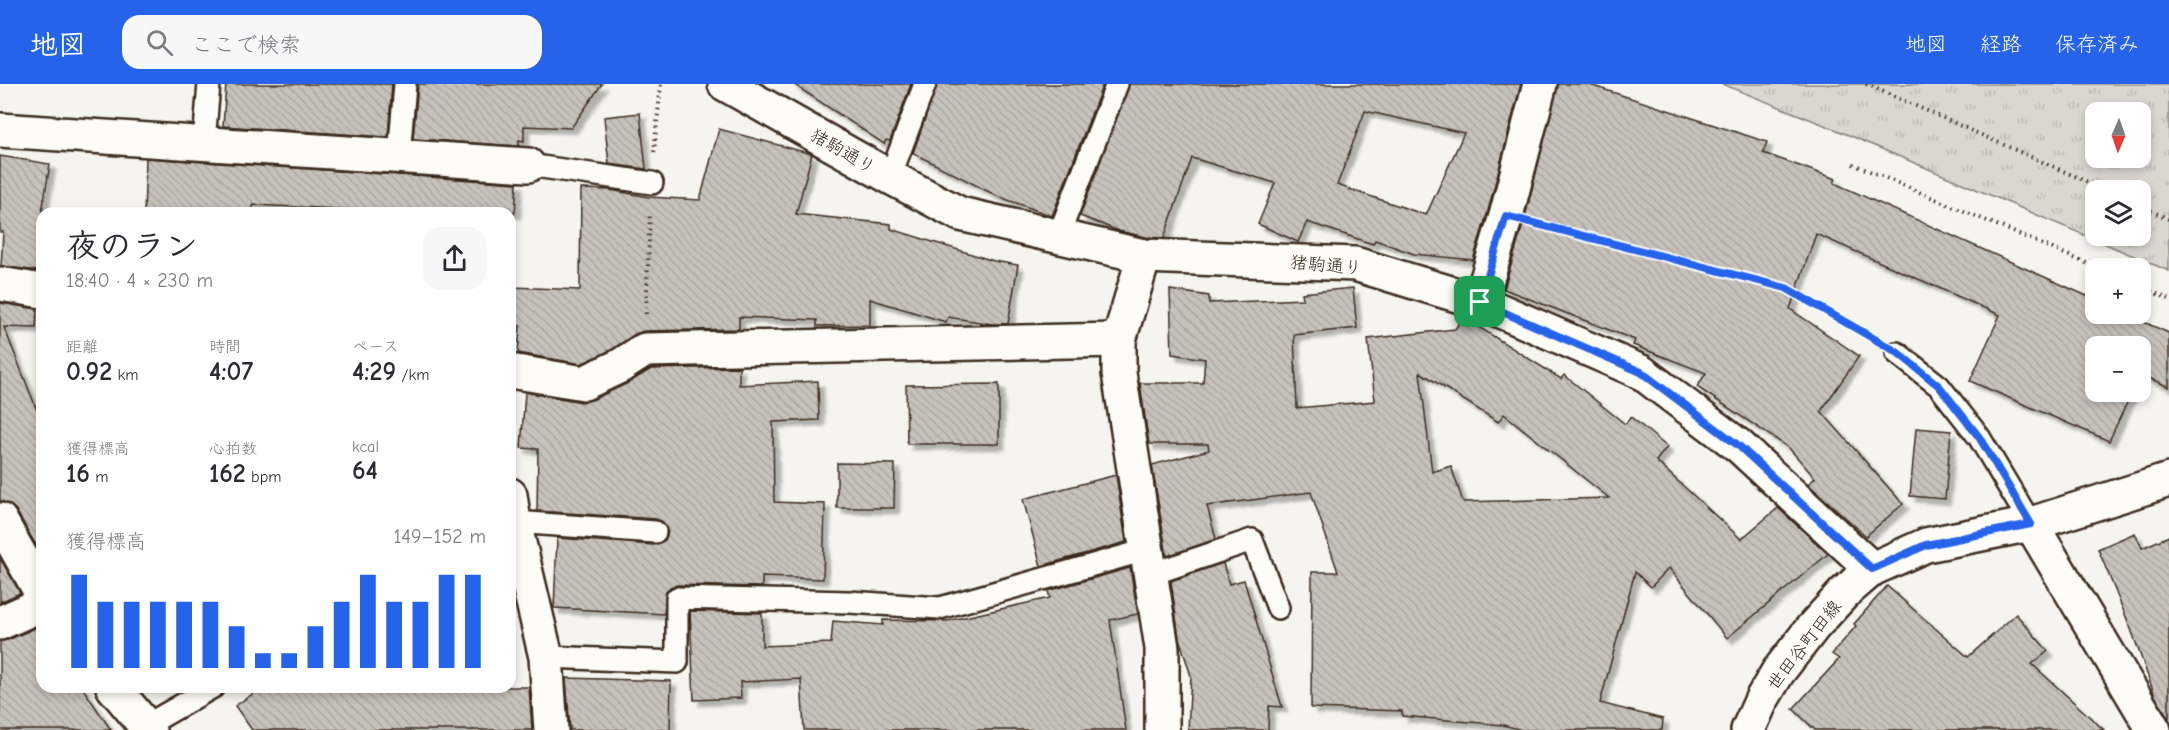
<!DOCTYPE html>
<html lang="ja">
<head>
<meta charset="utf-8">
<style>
	:root { --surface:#fff; --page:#f7f7f7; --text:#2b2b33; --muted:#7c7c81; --accent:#2563eb }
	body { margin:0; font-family:"Comic Neue","Klee One",sans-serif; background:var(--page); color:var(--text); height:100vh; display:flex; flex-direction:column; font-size:22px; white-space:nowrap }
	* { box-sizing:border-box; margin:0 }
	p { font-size:20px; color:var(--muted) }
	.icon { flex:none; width:33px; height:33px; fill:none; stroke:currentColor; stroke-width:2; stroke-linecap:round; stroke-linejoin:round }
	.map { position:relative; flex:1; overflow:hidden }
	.sheet { position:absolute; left:36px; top:123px; width:480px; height:486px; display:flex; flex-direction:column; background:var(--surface); border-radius:18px; box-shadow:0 3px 9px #0003 }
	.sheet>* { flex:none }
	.needle { width:39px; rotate:182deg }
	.buttons { position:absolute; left:2085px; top:18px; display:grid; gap:12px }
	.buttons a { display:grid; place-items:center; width:66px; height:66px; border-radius:12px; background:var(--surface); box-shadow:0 3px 9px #0003; font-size:30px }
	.pin { position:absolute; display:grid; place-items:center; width:51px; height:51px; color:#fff; margin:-26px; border-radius:12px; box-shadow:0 3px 9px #0006 }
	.round { display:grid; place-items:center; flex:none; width:63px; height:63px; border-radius:18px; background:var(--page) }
	.summary { display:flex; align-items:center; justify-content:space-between; height:102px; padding:0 30px }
	h1 { font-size:33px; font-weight:600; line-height:45px }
	.stats { display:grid; grid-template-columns:repeat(3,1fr); gap:9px; height:102px; padding:6px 30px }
	.stats div { display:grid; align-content:center }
	.stats b { font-size:26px; font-weight:600 }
	.stats small { font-size:16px; font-weight:400 }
	.stats p { font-size:16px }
	.chart { height:168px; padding:12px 30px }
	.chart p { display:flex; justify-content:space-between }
	.chart svg { width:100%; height:108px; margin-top:6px; stroke:var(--accent); stroke-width:6 }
	header { display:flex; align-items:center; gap:36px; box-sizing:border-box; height:84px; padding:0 30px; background:var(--accent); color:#fff }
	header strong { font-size:28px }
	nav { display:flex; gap:33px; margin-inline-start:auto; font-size:21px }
	.search { width:420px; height:54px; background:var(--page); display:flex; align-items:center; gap:15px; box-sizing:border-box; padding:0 21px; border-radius:18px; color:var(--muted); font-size:22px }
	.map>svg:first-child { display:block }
	.grass { fill:url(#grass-tufts); stroke:#8a8077; stroke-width:1.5; fill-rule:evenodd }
	.building { fill:url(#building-back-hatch); stroke:#3b2a1e; stroke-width:1.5; fill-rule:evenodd; filter:url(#shadow) }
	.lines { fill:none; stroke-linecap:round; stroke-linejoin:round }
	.lane-casing { stroke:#3b2a1e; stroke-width:26 }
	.street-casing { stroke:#3b2a1e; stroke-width:38 }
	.secondary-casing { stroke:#3b2a1e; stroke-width:38 }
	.path { stroke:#3b2a1e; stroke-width:4; stroke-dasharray:1.5 4.5; stroke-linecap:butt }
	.lane { stroke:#fdfcf7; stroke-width:21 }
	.street { stroke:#fdfcf7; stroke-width:33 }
	.secondary { stroke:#fdfcf7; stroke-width:33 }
	.route-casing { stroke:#fff; stroke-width:12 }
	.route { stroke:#2563eb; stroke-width:8 }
	.labels { text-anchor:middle; stroke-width:5; stroke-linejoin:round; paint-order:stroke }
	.street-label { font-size:18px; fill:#3b2a1e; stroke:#fdfcf7 }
</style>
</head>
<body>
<header>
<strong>地図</strong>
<div class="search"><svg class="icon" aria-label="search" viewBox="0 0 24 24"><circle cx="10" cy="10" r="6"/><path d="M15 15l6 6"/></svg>ここで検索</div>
<nav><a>地図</a><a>経路</a><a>保存済み</a></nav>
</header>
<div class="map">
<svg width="2169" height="646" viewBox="0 0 2169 646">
	<defs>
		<pattern id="grass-tufts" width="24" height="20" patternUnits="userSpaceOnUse" patternTransform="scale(1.5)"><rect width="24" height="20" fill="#dad6d0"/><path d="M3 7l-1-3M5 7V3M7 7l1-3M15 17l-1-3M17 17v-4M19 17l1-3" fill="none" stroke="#bcb8b2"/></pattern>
		<pattern id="building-back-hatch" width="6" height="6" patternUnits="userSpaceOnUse" patternTransform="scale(1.5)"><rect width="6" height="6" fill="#c7c1bb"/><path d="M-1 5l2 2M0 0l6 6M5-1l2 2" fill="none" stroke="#aca6a0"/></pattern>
		<filter id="shadow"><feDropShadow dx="5.5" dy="5.5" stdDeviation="1.5" flood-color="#0004"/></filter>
	</defs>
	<rect width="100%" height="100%" fill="#f5f4ee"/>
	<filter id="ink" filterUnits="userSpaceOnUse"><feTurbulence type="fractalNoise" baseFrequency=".0167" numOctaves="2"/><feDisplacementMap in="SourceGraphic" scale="12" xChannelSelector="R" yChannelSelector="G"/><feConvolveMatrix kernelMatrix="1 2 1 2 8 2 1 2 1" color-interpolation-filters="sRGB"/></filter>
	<g filter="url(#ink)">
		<!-- grass -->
		<path class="grass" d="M1722,0h447v187l-337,-143zM2096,28h44v46h-44zM2096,106h44v46h-44z"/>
		<!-- building -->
		<g class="building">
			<path d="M226,0h166l-4,53 -165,-11z"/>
			<path d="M418,0h184l-31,44 -47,-2v15l-5,-1v6l-106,-7z"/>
			<path d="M793,0h118l-21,57 -4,-1 -2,4z"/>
			<path d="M937,0h166l-51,132 -55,-20 -84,-43z"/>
			<path d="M1129,0h392l-33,127 -15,49 -59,-6 -39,-14 -2,4 -66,-22 -9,20 -40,-18 17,-41 -83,-25 -28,80 -18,-1 -27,-6 -39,-15zM1365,27l99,22 -38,82 -89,-30z"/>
			<path d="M1558,0h29l180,58 -4,11 73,26 -2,4 262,117v14h29l44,19v54l-29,-13v-28h-44v46h36l-23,49 -139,-60 30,-66 -184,-81 -26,75 69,47 -38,55 82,93 -37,32 -58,-52 7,-6 -26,-30 -92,-61 9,-14 -73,-28 2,-5 -131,-51 20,-68z"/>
			<path d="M640,29l6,56 -37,-5 -5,-47z"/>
			<path d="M719,45l93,25 -16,60 95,10v5l103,32 24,4 -10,59h-16l-44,-7 -2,5 -76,-23v26l-53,1v-6l-78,-3v12l-95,2 -9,3 -24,16 -30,14 -63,-11 2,-27h-8l1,-39 67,3 1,-101 29,1 39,7 51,3z"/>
			<path d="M0,72l50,8 -8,48 -4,59 -37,-5 2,-34h-3z"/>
			<path d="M146,74l371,25 -2,30h-154l1,-3 -109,-5v8h-109z"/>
			<path d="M1353,204l4,40 -63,7 3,73 78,-7 -7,-62 87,-10 8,-12 98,62 3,-4 61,49 6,-7 36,30 -11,14 85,78 37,-31 50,46 -101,84 -58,-70 -18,19 -16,-15 -35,131 63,16 -1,11h-140l-19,-5 -101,-9v-5l-91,-3 1,-136h26l-27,-80 -104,14 9,33 -49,17 -15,-91 57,-15 -1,-6h-59l-9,-61h63l2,-24 -33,-5 -2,-64 39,6v7l94,-4 -1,-6zM1420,288l78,50 6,-8 105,84 -146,4 -12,-36 -19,6z"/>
			<path d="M0,219l37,6 -1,19 -32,-1 38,96v133l-26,-46 -7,-6 -9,-3z"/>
			<path d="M739,283v18l79,-4 1,39 -46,2 1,80 51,2 -2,75 -61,-2v10l-85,-2 -7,2 -4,5 -2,22 -110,-6 3,-70 97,7 11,-5 3,-8 -5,-10 -7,-3 -119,-8 1,-62 -17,-1 4,-56 57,10 10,-2 36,-17 23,-14z"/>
			<path d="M999,300v60h-92l-1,-59z"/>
			<path d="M1916,344l35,3 -6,68 -35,-3z"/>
			<path d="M837,379l58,1 -1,44h-57z"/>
			<path d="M1116,391l10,67 -85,24 -18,-67z"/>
			<path d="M2135,449l7,15 27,-12v183l-14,-23 -24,-67 -33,-80z"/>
			<path d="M0,474l20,35 -20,9z"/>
			<path d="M1223,479l6,21 15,-4 38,127 -13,-1 -1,24h-80l3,-54 -12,-38 -8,-57z"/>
			<path d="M1130,484l8,46 -28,6 16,110h-322l-3,-51 -61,3 1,16 -47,2 -4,-89 72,2v33l69,-3 2,-22 50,4v-5l64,1 103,-23 -2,-7z"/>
			<path d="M1887,502l81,71 48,-43 32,37 -16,13 72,66h-289l-22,-21 46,-50 -7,-5 24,-28 -2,-2z"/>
			<path d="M42,541v62h40l29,43h-111v-89l8,-1z"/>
			<path d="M566,594l105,3 -1,49h-100z"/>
			<path d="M263,603h266l3,43h-280l-17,-24z"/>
		</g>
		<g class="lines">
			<!-- lane casing -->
			<g class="lane-casing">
				<g id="lane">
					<path d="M204,58l5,-58"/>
					<path d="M399,72l6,-72"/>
					<path d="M528,81l124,18"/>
					<path d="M890,93l35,-93"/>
					<path d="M1058,153l59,-153"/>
					<path d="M1897,269l42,33 40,51 52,87"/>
					<path d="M514,438l141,10"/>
					<path d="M1152,490l100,-34 26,68"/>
					<path d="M546,573l131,5v-64l172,4 91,6 206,-58"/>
					<path d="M138,646l75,-43"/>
				</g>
			</g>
			<!-- street casing -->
			<g class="street-casing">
				<g id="street">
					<path d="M0,46l528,35"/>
					<path d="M1144,172l-25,84v33l43,275v82"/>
					<path d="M0,200l42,7"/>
					<path d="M1480,218l26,-86 34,-132"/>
					<path d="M510,287l74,12 36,-17 25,-16 474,-10"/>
					<path d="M510,411l4,27 32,135 5,73"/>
					<path d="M0,436l42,74"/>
					<path d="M2031,440l138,-44"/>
					<path d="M0,539l42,-19"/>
					<path d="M113,603l36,43"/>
				</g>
			</g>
			<!-- secondary casing -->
			<g class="secondary-casing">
				<g id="secondary">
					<path d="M725,0l165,93 70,37 184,42 211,8 125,38 161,70 98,74 133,123"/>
					<path d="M1748,646l14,-31 16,-27 35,-45 31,-34 28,-24 54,-24 105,-21 123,206"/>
				</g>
			</g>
			<!-- path -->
			<g class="path">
				<path d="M1866,0l240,106"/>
				<path d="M654,68l7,-68"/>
				<path d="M1853,80l245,104"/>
				<path d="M2140,122l29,13"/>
				<path d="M1542,141l244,63 85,49"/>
				<path d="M2140,203l29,12"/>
				<path d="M646,230l4,-101"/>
			</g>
			<!-- lane -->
			<use href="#lane" class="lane"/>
			<!-- street -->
			<use href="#street" class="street"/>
			<!-- secondary -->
			<use href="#secondary" class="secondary"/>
		</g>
	</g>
	<g class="lines" filter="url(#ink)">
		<!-- route casing -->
		<g class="route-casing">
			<path id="route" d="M1506,132l280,72 111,64 42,34 40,51 52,87 -105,21 -54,24 -133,-123 -98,-74 -161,-70z"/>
		</g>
		<!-- route -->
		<use href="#route" class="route"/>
	</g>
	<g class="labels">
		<!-- street labels -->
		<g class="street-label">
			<text transform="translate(843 67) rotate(30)" y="6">猪駒通り</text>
			<text transform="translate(1326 181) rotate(5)" y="6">猪駒通り</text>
			<text transform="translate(1804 561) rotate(-52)" y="6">世田谷町田線</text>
		</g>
	</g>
</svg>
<div class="buttons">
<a><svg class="needle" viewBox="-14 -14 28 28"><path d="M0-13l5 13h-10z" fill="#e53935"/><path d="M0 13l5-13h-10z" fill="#7c7c81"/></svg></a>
<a><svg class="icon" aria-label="layers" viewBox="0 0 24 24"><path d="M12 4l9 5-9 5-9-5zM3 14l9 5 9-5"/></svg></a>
<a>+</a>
<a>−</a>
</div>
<div class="pin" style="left:1480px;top:218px;background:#1e9e55"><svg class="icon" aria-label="arrive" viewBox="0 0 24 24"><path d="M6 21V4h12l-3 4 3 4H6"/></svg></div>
<section class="sheet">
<div class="summary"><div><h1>夜のラン</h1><p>18:40 · 4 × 230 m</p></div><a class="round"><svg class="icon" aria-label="share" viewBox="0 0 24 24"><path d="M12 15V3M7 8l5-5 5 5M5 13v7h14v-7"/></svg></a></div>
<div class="stats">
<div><p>距離</p><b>0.92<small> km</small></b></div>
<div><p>時間</p><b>4:07</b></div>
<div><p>ペース</p><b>4:29<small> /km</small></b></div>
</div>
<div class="stats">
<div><p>獲得標高</p><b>16<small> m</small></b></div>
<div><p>心拍数</p><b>162<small> bpm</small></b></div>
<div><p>kcal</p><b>64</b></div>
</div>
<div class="chart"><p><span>獲得標高</span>149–152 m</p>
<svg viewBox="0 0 160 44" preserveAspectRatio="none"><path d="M5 44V6M15 44V17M25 44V17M35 44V17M45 44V17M55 44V17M65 44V27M75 44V38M85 44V38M95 44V27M105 44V17M115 44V6M125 44V17M135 44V17M145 44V6M155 44V6"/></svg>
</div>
</section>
</div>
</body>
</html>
